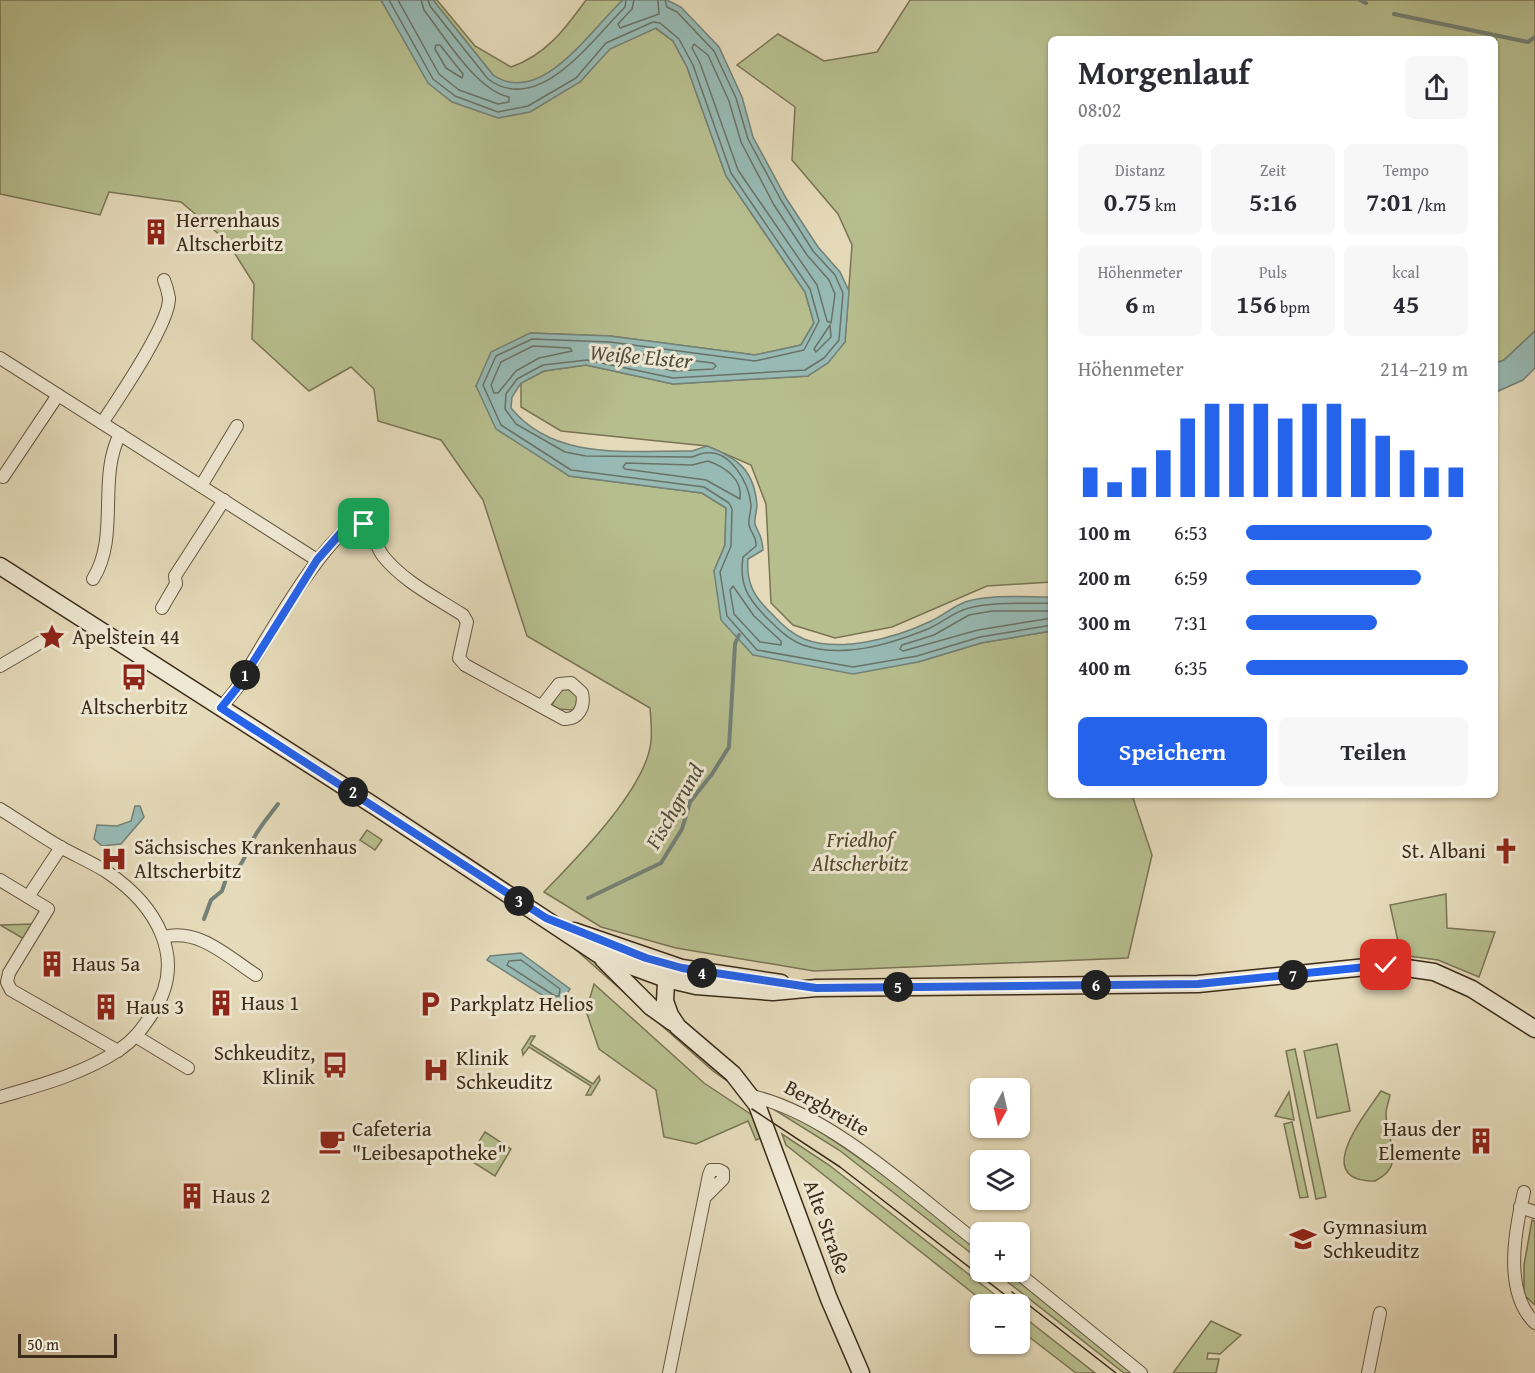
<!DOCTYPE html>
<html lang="de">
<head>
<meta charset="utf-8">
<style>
	:root { --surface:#fff; --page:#f7f7f7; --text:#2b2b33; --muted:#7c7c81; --accent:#2563eb }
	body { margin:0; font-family:"Gentium Book Plus",serif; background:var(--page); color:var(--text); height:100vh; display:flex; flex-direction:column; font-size:22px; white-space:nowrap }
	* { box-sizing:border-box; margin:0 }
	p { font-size:20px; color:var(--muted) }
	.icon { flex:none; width:33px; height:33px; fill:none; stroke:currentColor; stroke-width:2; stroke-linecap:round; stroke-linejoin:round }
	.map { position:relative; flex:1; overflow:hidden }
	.side { position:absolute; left:1048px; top:36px; width:450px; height:762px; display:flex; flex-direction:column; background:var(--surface); border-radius:9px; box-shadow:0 2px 4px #0004 }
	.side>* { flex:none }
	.needle { width:39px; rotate:188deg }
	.tools { position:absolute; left:970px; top:1078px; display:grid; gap:12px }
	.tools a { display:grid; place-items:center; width:60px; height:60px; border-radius:9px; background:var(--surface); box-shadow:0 2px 4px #0004; font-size:30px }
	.scale { position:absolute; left:18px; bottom:15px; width:99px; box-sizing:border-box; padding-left:6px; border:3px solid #3c2b19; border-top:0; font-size:16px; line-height:21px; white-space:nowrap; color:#3c2b19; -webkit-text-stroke:4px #eee7d2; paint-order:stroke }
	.pin { position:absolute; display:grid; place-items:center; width:51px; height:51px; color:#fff; margin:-26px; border-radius:12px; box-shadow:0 3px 9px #0006 }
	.km { position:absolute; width:30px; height:30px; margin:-15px; border-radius:50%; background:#222; color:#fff; font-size:16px; line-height:30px; text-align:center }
	.round { display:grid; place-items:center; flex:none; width:63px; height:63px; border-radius:9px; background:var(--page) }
	.head { display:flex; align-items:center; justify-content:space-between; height:102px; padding:0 30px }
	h1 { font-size:33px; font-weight:700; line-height:45px }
	.metrics { display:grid; grid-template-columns:repeat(3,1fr); gap:9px; height:102px; padding:6px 30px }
	.metrics div { display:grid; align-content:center; border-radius:9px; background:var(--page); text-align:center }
	.metrics b { font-size:26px; font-weight:700 }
	.metrics small { font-size:16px; font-weight:400 }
	.metrics p { font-size:16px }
	.chart { height:168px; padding:12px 30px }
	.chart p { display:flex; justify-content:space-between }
	.chart svg { width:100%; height:108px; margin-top:6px; stroke:var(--accent); stroke-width:6 }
	.primary-button { display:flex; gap:12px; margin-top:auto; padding:12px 30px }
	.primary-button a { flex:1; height:69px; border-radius:9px; background:var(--accent); color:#fff; font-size:24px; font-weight:700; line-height:69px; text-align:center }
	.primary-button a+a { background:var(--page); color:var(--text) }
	ul { padding:0 30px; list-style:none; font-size:20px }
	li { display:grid; grid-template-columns:96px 72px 1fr; align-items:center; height:45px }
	li i { height:15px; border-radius:8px; background:var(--accent) }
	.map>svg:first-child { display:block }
	.green { fill:#b7be8e; stroke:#7a7454; stroke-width:1.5 }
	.water { fill:#97bab5; stroke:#738177; stroke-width:1.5 }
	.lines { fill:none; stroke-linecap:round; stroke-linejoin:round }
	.shore { stroke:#6a7267; stroke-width:1.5 }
	.stream { stroke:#738177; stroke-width:4 }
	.street-casing { stroke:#665741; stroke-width:14 }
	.secondary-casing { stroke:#3c2b19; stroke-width:19 }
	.street { stroke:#eee7d2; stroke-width:12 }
	.secondary { stroke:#eee7d2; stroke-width:16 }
	.tram { stroke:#3c2b19; stroke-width:1.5 }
	.route-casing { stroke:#fff; stroke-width:12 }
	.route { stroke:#2563eb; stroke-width:8 }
	.labels { text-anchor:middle; stroke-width:6; stroke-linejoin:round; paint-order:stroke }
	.poi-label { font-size:21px; fill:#3c2b19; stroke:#eee7d2; text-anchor:start }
	.park-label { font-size:21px; font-style:italic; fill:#554830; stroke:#eee7d2 }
	.street-label { font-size:21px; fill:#3c2b19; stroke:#eee7d2 }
	.water-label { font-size:22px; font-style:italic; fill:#534f40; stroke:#eee7d2 }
</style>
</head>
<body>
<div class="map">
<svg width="1535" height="1373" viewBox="0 0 1535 1373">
	<rect width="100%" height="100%" fill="#e5dab9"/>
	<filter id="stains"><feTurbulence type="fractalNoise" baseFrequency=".00333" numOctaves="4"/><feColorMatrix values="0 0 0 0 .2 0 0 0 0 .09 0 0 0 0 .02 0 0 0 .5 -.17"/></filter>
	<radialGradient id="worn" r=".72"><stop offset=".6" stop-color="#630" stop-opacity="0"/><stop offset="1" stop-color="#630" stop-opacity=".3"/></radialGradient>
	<!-- green -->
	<g class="green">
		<path d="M0,0h381l71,102 128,-20 30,-34 45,-20 18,13 14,26 39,109 79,116 9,31 -13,22 -46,10 -145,-19 -80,-3 -54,53 93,90 133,17 24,15 -1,37 -11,26 39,84 165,7 63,-19 70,-12 1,164h80l20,60 -24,103 -314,13 -138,-23 -75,-21 -57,-35c32,-33 103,-104 107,-151 1,-11 0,-22 -1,-33l-123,-72 -44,-136 -42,-60 -63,-19 -4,-32 -23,-22 -42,24 -57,-52 2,-55 -27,-43 -46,-39 -72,-10 -9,23 -100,-21z"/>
		<path d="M433,0h4l38,46 36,21c35,-12 54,-38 75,-67h37c-24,24 -56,66 -86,80 -15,8 -32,4 -44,-5z"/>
		<path d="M910,0h625v331l-31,29 -8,3v-324h-444l-1,543 -64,4 -95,41 -57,11 -42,-13 -22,-22 -5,-99 -15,-39 -44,-19 -146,-15 -40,-24v-24l23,-12 42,-6 87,19 135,-8 37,-34 7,-97 -14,-31 -46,-54 3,-53 -58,-42 41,-31 46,27 53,-9z"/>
		<path d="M567,687l8,3 4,14 -7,6 -13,-1 -7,-4 7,-13z"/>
		<path d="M367,830l15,10 -7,10 -15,-10z"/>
		<path d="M1446,894l1,34 48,4 -16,45 -41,-17 -37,-5 -11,-50z"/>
		<path d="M33,924l-9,15 -24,-14z"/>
		<path d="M567,942l22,12 56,54 92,80 -24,-17z"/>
		<path d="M594,984l110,99 51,34 8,20 -7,3 -8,-19 -52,23 -32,-7 -8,-47 -57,-41 -13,-38z"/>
		<path d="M531,1036h4l-5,8 63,40 6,-8 1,4 -9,15h-5l5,-9 -62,-39 -6,8 -1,-5z"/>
		<path d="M1337,1044l13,67 -33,7 -13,-67z"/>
		<path d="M1295,1049l31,148 -10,2 -30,-148z"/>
		<path d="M1381,1091l9,4c-1,6 -4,13 -4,19 0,27 22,50 -11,67 -65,0 -10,-66 6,-90z"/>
		<path d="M1289,1092l5,28 -19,-4z"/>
		<path d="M777,1106c74,41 138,93 204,145v10l-142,-111 -66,-41z"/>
		<path d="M1292,1122l16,75 -8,1 -16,-74z"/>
		<path d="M485,1132l26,17 -16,27 -27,-17z"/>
		<path d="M782,1134l47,31 179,140h-20l-202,-160z"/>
		<path d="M1532,1220l3,1v84l-11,-10v-30z"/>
		<path d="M995,1272h12l125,101h-8z"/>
		<path d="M1020,1314l75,59h-19l-56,-43z"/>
		<path d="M1211,1321l30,14 -21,19 -12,-1 -1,6h12l-3,14h-43z"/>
	</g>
	<!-- water -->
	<g class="water">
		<path d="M381,0h52l60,75c48,33 98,-46 130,-75h44l14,7 38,40 23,50 11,40 33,61 32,49 22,25 9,19 -4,51 -17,21 -20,13 -135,8 -87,-19 -42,6 -23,12 -9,14 -1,11c44,54 119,42 181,43l15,-5c31,12 47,24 50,59 0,6 -3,13 -2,19 4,12 7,10 8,26l-15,9c-2,24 6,38 24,55 9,10 20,20 32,25 36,14 91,-1 125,-17 12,-5 23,-15 36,-20 27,-8 58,-5 86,-5v34l-70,12 -63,19 -65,12 -100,-19 -32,-35 -7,-49 11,-26 1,-37 -24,-15 -133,-17 -73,-47 -20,-43 15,-34 39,-19 80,3 145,19 46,-10 13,-22 -9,-31 -79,-116 -39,-109 -14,-26 -17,-13 -46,21 -30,33 -50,30 -32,6 -46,-16 -24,-19z"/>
		<path d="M1535,331v37l-12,12 -27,12v-29l8,-3z"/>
		<path d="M135,806h5l4,11 -23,27 -19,2 -8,-7 3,-14 20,1 14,-5z"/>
		<path d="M521,953l49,36 -11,17 -72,-46 3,-4z"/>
	</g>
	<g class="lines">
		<!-- shore -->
		<g class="shore">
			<path d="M389,0l44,79 22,17 43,16 30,-6 48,-28 30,-35 47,-21 7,1 19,16 14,26 38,108 79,116 9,32 -15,29 -49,11 -145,-19 -78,-3 -36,17 -13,29 18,40 70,45 133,17 25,16 3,6 -1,37 -11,26 7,44 30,34 96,17 64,-11 63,-19 72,-12"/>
			<path d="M398,0l41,74 20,16 39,14 11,-2v-5c-33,-7 -65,-61 -85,-87l-3,-10"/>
			<path d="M428,0l2,6 58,73c51,38 105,-40 137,-72l1,-7"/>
			<path d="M634,0l-2,9 -14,15 2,4 39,-14 -1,-14"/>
			<path d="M665,0l2,7 10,5 37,39 22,47 12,41 33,61 32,51 22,24 8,18 -4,47 -15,18 -19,12 -132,8 -86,-18 -44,5 -26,14 -11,15 -1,15 11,15 49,28 21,4 106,1c4,-1 9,-4 13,-4 26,-4 44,31 46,52 0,7 -3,14 -2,20 2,9 8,11 7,21l-13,11c-4,27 4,41 24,61 10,10 22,22 36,27 41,14 87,-1 125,-16 14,-6 27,-18 41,-21 27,-7 55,-4 83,-5"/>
			<path d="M694,44l14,11 21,46 12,41 33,63 33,50 22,25 6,14 -4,29 -4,-2 -10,-36 -79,-115 -38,-107 -8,-15z"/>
			<path d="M436,45h4l23,29 -1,4 -16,-10 -11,-19z"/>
			<path d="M830,325l1,12 -15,15 -2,-3z"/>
			<path d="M533,346l37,2 2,3 -33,7 -23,13 -18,22h-4l-3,-8 10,-23z"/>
			<path d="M603,350l110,13 3,3 -3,3 -39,2 -71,-16 -2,-3z"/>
			<path d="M708,461c17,6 35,18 32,38l-34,-19 -81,-11 -2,-2 3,-4 66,2z"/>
			<path d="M733,586l21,30 27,25v4l-21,-3 -26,-28 -4,-24z"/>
			<path d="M1052,611h-60l-23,4 -35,20 -32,10 -2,4 3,2 75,-21 74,-12"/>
			<path d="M521,960l39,29 -1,7h-4l-48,-31 2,-4z"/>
		</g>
		<!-- stream -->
		<g class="stream">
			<path d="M1360,0l6,3"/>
			<path d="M1394,14l134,28 7,-5"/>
			<path d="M588,898l73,-35 21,-34 8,-27 22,-28 17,-27 6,-103 4,-9"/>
			<path d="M204,919l7,-19 11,-9 4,-12c15,-9 20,-25 27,-39 5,-12 17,-25 25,-36"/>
		</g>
		<!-- street casing -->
		<g class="street-casing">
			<g id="street">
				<path d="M0,358l317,202"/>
				<path d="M102,423c16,-24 68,-100 67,-125 -1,-6 -3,-13 -5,-18"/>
				<path d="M3,477l55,-82"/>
				<path d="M201,486l36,-60"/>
				<path d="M93,579c27,-43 4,-100 27,-145"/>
				<path d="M162,608l14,-24 -1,-8 49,-76"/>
				<path d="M0,666l41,-24"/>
				<path d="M221,708l16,-20c19,-31 90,-160 122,-165 14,2 16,23 24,33 21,26 52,41 80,59l4,7 -8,36 6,7 99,54c15,1 21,-13 18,-26l-11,-10 -12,1 -17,22"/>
				<path d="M0,809c21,13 41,27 62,39 15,8 31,15 45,24 49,33 82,87 45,142 -10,15 -18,26 -33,36 -36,24 -79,35 -119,47"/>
				<path d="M0,880l48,29 -39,64 -2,9 4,8 107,61"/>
				<path d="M28,897l33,-50"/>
				<path d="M164,937c35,-9 64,20 92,38"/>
				<path d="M137,1037l51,31"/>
				<path d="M752,1096c81,19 163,99 229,149"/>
				<path d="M1524,1192c-9,38 -21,100 11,131"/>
				<path d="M1520,1207l15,5"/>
				<path d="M1017,1272l124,101"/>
				<path d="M669,1373l40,-198 2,-5h8l4,2v7l-18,18"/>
				<path d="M1368,1373l12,-60"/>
			</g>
		</g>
		<!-- secondary casing -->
		<g class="secondary-casing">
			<g id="secondary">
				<path d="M0,566l376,241 222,147 68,25 30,7 77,6 43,-4 382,-4 188,-19 48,7 38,17 63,40"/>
				<path d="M574,931l108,37 99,15"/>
				<path d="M603,959l48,48 21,15"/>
				<path d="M667,964l-2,37 5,14 8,12 55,47 24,31 72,194 32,74"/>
			</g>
		</g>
		<!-- street -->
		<use href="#street" class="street"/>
		<!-- secondary -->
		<use href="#secondary" class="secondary"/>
		<!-- tram -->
		<g class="tram">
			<path d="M752,1109l88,58 178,138"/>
			<path d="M1012,1292l104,81"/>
		</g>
	</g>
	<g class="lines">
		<!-- route casing -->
		<g class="route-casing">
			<path id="route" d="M364,524h-9l-10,4 -28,32 -80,128 -16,20 325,210 100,40 36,10 134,20 382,-4 188,-19"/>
		</g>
		<!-- route -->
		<use href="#route" class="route"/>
	</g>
	<!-- icons -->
	<defs>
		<g id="building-bare" transform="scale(2.07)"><path d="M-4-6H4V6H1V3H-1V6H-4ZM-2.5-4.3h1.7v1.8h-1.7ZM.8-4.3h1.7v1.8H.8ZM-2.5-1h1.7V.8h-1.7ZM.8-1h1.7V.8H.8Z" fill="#8f2418" stroke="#eee7d2" stroke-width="2.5" paint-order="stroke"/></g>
		<g id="sight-bare" transform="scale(2.07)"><path d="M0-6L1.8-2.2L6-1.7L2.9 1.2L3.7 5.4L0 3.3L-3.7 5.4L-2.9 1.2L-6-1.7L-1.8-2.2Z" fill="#8f2418" stroke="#eee7d2" stroke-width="2.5" paint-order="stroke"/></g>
		<g id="bus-bare" transform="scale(2.07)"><path d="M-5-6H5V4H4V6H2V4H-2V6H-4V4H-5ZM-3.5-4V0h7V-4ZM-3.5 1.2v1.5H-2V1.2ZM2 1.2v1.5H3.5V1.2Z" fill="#8f2418" stroke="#eee7d2" stroke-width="2.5" paint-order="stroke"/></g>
		<g id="church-bare" transform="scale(2.07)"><path d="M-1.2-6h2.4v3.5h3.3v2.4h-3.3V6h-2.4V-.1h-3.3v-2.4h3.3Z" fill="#8f2418" stroke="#eee7d2" stroke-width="2.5" paint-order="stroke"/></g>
		<g id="hospital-bare" transform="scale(2.07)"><path d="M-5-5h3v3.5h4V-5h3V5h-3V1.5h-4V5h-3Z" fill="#8f2418" stroke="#eee7d2" stroke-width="2.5" paint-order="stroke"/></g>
		<g id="parking-bare" transform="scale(2.07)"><path d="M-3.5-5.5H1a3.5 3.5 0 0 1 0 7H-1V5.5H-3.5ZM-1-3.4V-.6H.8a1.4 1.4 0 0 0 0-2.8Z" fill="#8f2418" stroke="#eee7d2" stroke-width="2.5" paint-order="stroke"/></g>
		<g id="cafe-bare" transform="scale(2.07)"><path d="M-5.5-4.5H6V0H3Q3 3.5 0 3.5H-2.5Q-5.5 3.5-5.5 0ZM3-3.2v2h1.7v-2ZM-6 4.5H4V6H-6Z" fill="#8f2418" stroke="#eee7d2" stroke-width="2.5" paint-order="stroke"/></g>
		<g id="school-bare" transform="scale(2.07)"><path d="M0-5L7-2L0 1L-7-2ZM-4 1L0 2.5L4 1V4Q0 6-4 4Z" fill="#8f2418" stroke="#eee7d2" stroke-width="2.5" paint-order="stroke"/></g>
	</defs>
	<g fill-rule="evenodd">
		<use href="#building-bare" x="156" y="232"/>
		<use href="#sight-bare" x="52" y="637"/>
		<use href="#bus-bare" x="134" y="677"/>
		<use href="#church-bare" x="1506" y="851"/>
		<use href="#hospital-bare" x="114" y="859"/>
		<use href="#building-bare" x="52" y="964"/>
		<use href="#building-bare" x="221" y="1003"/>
		<use href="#parking-bare" x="430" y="1004"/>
		<use href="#building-bare" x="106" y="1007"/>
		<use href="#bus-bare" x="335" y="1065"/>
		<use href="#hospital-bare" x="436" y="1070"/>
		<use href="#cafe-bare" x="332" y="1141"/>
		<use href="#building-bare" x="1481" y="1141"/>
		<use href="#building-bare" x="192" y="1196"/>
		<use href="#school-bare" x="1303" y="1239"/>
	</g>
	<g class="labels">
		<!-- poi labels -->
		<g class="poi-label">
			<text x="176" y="227">Herrenhaus<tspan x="176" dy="24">Altscherbitz</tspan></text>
			<text x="72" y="644">Apelstein 44</text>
			<text x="134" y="714" text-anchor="middle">Altscherbitz</text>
			<text x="134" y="854">Sächsisches Krankenhaus<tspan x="134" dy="24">Altscherbitz</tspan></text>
			<text x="1486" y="858" text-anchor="end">St. Albani</text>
			<text x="72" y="971">Haus 5a</text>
			<text x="241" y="1010">Haus 1</text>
			<text x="450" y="1011">Parkplatz Helios</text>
			<text x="126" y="1014">Haus 3</text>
			<text x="315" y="1060" text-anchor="end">Schkeuditz,<tspan x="315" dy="24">Klinik</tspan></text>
			<text x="456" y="1065">Klinik<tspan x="456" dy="24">Schkeuditz</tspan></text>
			<text x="352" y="1136">Cafeteria<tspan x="352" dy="24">"Leibesapotheke"</tspan></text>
			<text x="1461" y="1136" text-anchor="end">Haus der<tspan x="1461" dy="24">Elemente</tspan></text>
			<text x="212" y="1203">Haus 2</text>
			<text x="1323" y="1234">Gymnasium<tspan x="1323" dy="24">Schkeuditz</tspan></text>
		</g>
		<!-- park labels -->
		<g class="park-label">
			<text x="860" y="847">Friedhof<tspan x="860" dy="24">Altscherbitz</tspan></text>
		</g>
		<!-- street labels -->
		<g class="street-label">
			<text transform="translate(827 1108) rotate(29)" y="7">Bergbreite</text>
			<text transform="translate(827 1227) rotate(70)" y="7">Alte Straße</text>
		</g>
		<!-- water labels -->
		<g class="water-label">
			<text transform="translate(641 356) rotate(5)" y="8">Weiße Elster</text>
			<text transform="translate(674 806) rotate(-60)" y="8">Fischgrund</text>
		</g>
	</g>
	<rect width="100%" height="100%" filter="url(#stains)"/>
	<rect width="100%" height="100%" fill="url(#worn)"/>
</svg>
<div class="tools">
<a><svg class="needle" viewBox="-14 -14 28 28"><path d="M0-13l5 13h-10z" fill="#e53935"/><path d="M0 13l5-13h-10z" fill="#7c7c81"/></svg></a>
<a><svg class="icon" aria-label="layers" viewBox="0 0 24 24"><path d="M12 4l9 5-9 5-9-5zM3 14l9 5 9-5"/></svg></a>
<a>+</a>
<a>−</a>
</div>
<div class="scale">50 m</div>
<div class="pin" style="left:364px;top:524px;background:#1e9e55"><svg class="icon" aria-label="arrive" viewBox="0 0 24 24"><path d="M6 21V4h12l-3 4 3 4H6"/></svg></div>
<div class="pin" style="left:1386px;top:965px;background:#d93025"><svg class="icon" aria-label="check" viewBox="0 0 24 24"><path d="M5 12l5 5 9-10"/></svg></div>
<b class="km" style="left:245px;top:675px">1</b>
<b class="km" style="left:353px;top:792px">2</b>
<b class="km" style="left:519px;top:901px">3</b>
<b class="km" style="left:702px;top:973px">4</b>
<b class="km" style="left:898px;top:987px">5</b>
<b class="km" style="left:1096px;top:985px">6</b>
<b class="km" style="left:1293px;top:975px">7</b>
<section class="side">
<div class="head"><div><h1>Morgenlauf</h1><p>08:02</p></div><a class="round"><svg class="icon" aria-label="share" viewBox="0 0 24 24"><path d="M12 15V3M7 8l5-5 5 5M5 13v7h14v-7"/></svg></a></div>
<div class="metrics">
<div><p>Distanz</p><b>0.75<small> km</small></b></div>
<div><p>Zeit</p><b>5:16</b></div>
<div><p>Tempo</p><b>7:01<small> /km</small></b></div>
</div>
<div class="metrics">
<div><p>Höhenmeter</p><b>6<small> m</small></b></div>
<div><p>Puls</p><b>156<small> bpm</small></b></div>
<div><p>kcal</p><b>45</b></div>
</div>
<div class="chart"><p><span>Höhenmeter</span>214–219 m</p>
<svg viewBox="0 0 160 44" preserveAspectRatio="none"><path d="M5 44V32M15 44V38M25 44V32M35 44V25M45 44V12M55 44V6M65 44V6M75 44V6M85 44V12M95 44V6M105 44V6M115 44V12M125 44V19M135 44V25M145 44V32M155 44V32"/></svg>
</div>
<ul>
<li><b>100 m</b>6:53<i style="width:84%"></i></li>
<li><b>200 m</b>6:59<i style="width:79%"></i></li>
<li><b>300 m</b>7:31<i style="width:59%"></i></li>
<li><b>400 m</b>6:35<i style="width:100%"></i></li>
</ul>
<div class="primary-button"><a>Speichern</a><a>Teilen</a></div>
</section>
</div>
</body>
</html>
